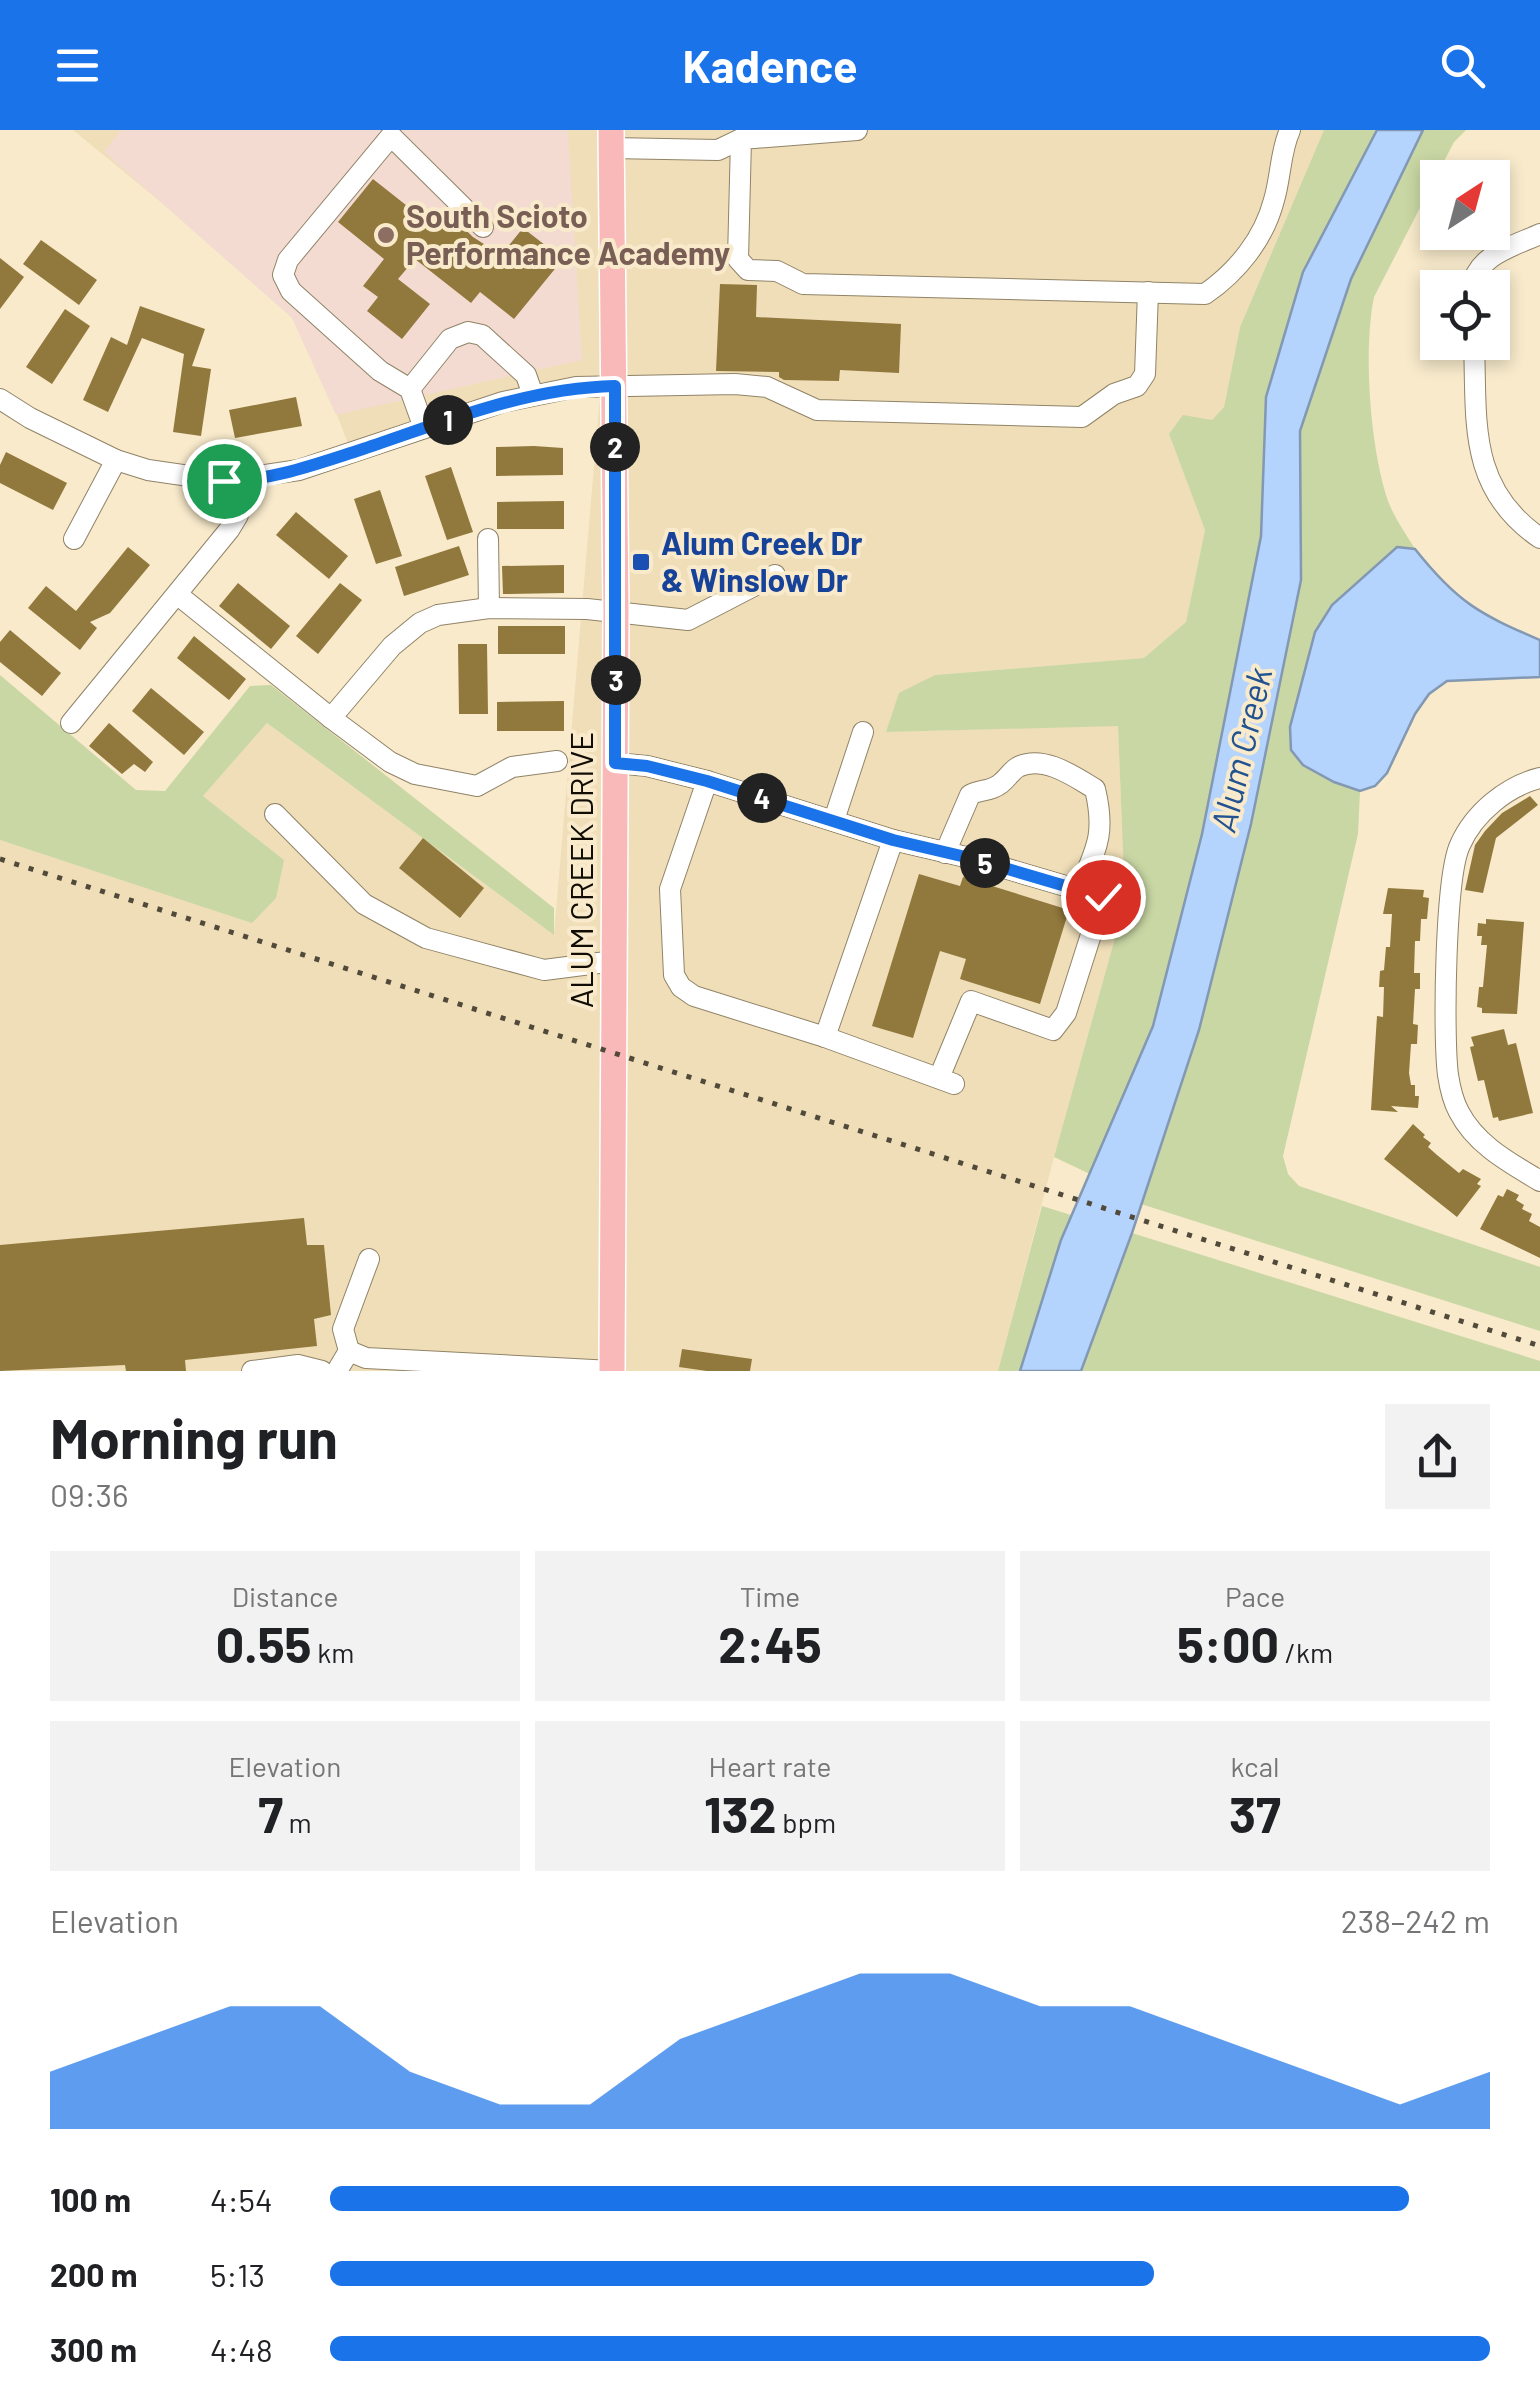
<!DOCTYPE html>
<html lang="en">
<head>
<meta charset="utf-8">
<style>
	:root { --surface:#fff; --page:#f2f2f2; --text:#202124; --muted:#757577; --accent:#1a73e8 }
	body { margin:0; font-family:Barlow,sans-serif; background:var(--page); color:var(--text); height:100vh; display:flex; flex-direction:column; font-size:38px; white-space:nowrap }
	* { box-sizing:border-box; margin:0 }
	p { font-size:32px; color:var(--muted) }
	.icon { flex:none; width:55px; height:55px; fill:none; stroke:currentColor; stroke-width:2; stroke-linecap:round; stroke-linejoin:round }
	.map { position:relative; height:1241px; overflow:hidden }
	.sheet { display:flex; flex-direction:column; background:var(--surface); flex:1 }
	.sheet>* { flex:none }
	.needle { width:65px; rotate:36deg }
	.controls { position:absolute; left:1420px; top:30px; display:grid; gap:20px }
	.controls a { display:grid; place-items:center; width:90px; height:90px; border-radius:0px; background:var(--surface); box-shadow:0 5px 15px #0003; font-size:50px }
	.pin { position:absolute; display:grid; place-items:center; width:85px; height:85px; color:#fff; margin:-42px; border:5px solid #fff; border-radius:50%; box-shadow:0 2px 10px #0007 }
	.km { position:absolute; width:50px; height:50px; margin:-25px; border-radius:50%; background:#222; color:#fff; font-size:28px; line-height:50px; text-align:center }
	.round { display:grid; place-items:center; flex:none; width:105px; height:105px; border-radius:0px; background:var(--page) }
	.overview { display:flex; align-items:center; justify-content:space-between; height:170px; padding:0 50px }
	h1 { font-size:55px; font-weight:700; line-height:75px }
	.figures { display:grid; grid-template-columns:repeat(3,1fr); gap:15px; height:170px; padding:10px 50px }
	.figures div { display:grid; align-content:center; border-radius:0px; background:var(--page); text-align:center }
	.figures b { font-size:50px; font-weight:700 }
	.figures small { font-size:28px; font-weight:400 }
	.figures p { font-size:28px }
	.chart { height:280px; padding:20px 50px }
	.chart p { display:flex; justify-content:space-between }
	.chart svg { width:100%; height:180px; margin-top:10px; fill:var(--accent); opacity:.7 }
	ul { padding:0 50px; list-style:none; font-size:32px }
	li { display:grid; grid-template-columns:160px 120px 1fr; align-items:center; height:75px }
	li i { height:25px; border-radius:12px; background:var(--accent) }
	header { display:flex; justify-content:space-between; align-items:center; height:130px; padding:0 50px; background:var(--accent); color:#fff; font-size:45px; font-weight:700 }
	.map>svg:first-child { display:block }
	.built { fill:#efdeb8 }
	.education { fill:#f3dbd1 }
	.green { fill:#c9d7a4 }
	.water { fill:#b4d3fd; stroke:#8398b2; stroke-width:2.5 }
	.building { fill:#91783c }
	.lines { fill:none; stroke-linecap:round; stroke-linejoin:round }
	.minor-casing { stroke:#908367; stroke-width:22 }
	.major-casing { stroke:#fff; stroke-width:28 }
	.minor { stroke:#fff; stroke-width:20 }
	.major { stroke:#fab9b9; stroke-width:25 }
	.rail { stroke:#514a3b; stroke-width:5; stroke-dasharray:5 10; stroke-linecap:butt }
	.route-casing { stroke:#fff; stroke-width:20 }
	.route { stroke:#1a73e8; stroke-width:12 }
	.education-dot { fill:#8d6e63; stroke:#f8eacb; stroke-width:4 }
	.transit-dot { fill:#1a4fb4; stroke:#f8eacb; stroke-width:4 }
	.labels { text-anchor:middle; stroke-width:8; stroke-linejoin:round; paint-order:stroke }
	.education-label { font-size:32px; font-weight:bold; fill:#785e54; stroke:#f8eacb; text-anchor:start }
	.transit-label { font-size:32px; font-weight:bold; fill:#164399; stroke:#f8eacb; text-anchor:start }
	.street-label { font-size:32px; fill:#110d04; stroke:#f8eacb }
	.water-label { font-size:35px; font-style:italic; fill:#225290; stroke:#f8eacb }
</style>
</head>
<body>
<header><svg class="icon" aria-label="menu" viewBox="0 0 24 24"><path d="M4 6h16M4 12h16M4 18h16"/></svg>Kadence<svg class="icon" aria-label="search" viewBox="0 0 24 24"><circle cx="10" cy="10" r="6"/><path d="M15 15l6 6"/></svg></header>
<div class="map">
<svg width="1540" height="1241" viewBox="0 0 1540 1241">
	<rect width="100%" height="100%" fill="#f8eacb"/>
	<!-- built -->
	<path class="built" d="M73,0h1251l-84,197 -16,80 -12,13 -43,14 36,96 -19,92 -41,36 -211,17 -47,57 231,-7 7,177 -71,255 -56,214h-998v-531l252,82 32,-62 -81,-64 64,-73 287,212 47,-551 -249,70 -53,-139z"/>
	<!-- education -->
	<path class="education" d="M121,0h447l14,230 -246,55 -44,-97 -188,-166z"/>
	<!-- green -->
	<g class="green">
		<path d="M1324,0h53l-74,142 -37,124 -5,140 -59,298 -49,192 -63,148 -36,-17 71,-255 -7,-176 -232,6 13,-39 36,-18 209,-17 42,-36 19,-92 -36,-96 14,-19 29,5 12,-13 16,-80z"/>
		<path d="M1423,0h43l-12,12 -80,155c-11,54 -4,151 14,204 6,16 18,33 27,48l-18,-2 -63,235 26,9 -2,43 -75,322 5,18 11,12 241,81v64l-399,-127 58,-174 52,-206 50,-244 -1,-149 51,-152z"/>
		<path d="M0,545l136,115 29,1 85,-105 21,-1 283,223v27l-287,-212 -64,73 81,64 -8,38 -24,25 -252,-83z"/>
		<path d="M1042,1076l29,9 -51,156h-22z"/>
		<path d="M1132,1103l408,128v10h-459z"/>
	</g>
	<!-- water -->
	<g class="water">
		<path d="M1377,0h46l-72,149 -51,152 1,149 -50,244 -52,206 -67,203 -51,138h-61l41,-131 92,-214 49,-192 59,-298 5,-139 37,-125z"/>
		<path d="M1397,417l18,2c42,53 64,65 125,91v37l-93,4 -18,13 -14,20 -28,59 -12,13 -15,5 -26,-9 -31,-17 -12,-15 -1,-23 25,-95 17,-27z"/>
	</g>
	<!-- building -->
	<g class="building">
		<path d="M373,49l62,49 13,-15 25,24 28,18 22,-27 40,31 -49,60 -34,-27 -9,11 -56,-44 -17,20 32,25 -28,35 -35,-28 11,-14 -15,-11 21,-27 -46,-37z"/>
		<path d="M41,110l56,40 -18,25 -56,-41z"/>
		<path d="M0,128l24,19 -24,32z"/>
		<path d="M720,154l37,1 -1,32 145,7 -2,49 -59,-3 -1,11 -55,-1 -5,-3v-5l-63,-1z"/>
		<path d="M140,176l65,23 -13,37 19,3 -10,67 -28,-4 11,-78 -42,-16 -34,74 -25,-12 28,-63 16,8z"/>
		<path d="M65,179l25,17 -38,58 -26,-17z"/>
		<path d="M296,267l6,29 -67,12 -6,-28z"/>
		<path d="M534,316l29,2v27l-67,1v-29z"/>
		<path d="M6,322l61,31 -14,27 -53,-27v-18z"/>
		<path d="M451,337l22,65 -26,8 -22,-64z"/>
		<path d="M380,360l22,66 -26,8 -22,-65z"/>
		<path d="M564,371v28h-67v-27z"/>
		<path d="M296,382l52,44 -19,23 -53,-44z"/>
		<path d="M459,416l10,29 -65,21 -9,-29z"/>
		<path d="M128,417l22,18 -40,48 -20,9 7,6 -17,22 -52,-42 18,-22 30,25z"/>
		<path d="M564,435v28l-61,1 -1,-28z"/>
		<path d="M238,453l52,43 -19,23 -52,-43z"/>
		<path d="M340,453l22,17 -44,54 -22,-18z"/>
		<rect x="498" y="496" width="67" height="28"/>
		<path d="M10,500l51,43 -19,23 -42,-34v-20z"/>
		<path d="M194,506l52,43 -17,21 -52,-42z"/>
		<path d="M458,514h29l1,70h-29z"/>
		<path d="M151,558l53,44 -20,23 -52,-44z"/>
		<path d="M564,571v30h-67v-29z"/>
		<path d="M109,593l44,39 -8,10 -11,-8 -12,10 -33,-28z"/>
		<path d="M1530,666l8,9 -42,33 -13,55 -18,-3 10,-45 10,-14 17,-18z"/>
		<path d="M423,708l61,50 -24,30 -61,-50z"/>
		<path d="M919,744l41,12 3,-9 106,33 -29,94 -80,-25 6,-20 -26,-8 -27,87 -41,-12z"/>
		<path d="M1388,758l36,2 -1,7 6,1 -2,21h-6l-1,22h-5l-1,32h6v16h-5l-2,35 5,1 -1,19h-6l-2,29 2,12h4v11h4l-1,12 -27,-2 7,6 -27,-2 6,-94 6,1 1,-30h-5l1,-16 4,-1 2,-23h4l2,-33h-9z"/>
		<path d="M1486,789l38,3 -7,92 -35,-1v-5l-5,-1 2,-20h4l4,-42h-6l1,-9h-5l1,-13 8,1z"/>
		<path d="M1504,899l4,16 8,-2 17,70 -34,8 -1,-4 -5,1 -9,-38 -6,1 -8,-34 4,-1 -3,-9z"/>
		<path d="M1413,994l12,11 -2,2 8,6 -3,4 9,8 22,18 4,-4 18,10 -4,5 4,2 -24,31 -73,-58z"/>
		<path d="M1507,1059l12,6 -3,5 8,5 -2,4 10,5 -3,7 11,6v31l-60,-29 18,-34 5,2z"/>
		<path d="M304,1088l3,27h17l7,70 -17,4 3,27 -132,14 1,11h-60l-1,-6 -125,6v-126z"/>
		<path d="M682,1219l70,10 -2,12h-43l-28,-4z"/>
	</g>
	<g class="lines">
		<!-- minor casing -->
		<g class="minor-casing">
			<g id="minor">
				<path d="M857,0l-116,9 -3,120 10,11 29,1 26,13 402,10c32,-22 59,-55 69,-94 7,-23 6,-48 16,-70"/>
				<path d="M611,18l107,2 23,-11"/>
				<path d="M1472,158c4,-33 42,-42 68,-54"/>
				<path d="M1474,212c3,79 -7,146 66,196"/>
				<path d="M410,259l40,-50 18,-7 14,3 44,40 7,20"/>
				<path d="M0,269l30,19 86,42 32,10 76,11 75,-11 204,-68 73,-15 159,-3 32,3 50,23 265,7 32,-23 23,-8 8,-12 3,-82"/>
				<path d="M424,298l-14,-39 -30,-18 -89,-80 -8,-16 5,-15 103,-124 92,91"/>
				<path d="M74,409l42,-79"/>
				<path d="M488,409l1,69"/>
				<path d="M178,465l153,123 59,44 25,12 62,12 35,-19 45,-6"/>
				<path d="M331,588l61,-72 28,-23 18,-8 51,-7 98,1 101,11 87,-45"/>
				<path d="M71,593l158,-193 9,-15 1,-34"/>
				<path d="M615,633l32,3 60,15 186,59 77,18 133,39 -37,116 -13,17 -82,-29 -32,77"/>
				<path d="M1540,648c-33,8 -66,35 -80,67 -15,32 -17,191 -12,230 2,13 5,26 11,37 17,33 51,51 81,69"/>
				<path d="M707,651l-37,108 4,86 7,12 13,9 131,41 129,47"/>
				<path d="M275,684l89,90 62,34 118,32 70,-9"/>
				<path d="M834,690l29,-88"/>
				<path d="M945,723l25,-58c10,-6 20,-3 30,-11 7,-5 11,-13 18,-17 25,-13 57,10 77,22 11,46 1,60 -16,101"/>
				<path d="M825,907l68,-197"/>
				<path d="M349,1221l17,7 246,13"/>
				<path d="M252,1241l46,-6 24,6"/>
				<path d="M337,1241l12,-20 -6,-22 26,-70"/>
			</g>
		</g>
		<!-- major casing -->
		<g class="major-casing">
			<path id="major" d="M611,0l5,480 -4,761"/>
		</g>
		<!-- minor -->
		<use href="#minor" class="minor"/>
		<!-- major -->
		<use href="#major" class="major"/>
		<!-- rail -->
		<path class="rail" d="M0,729l1540,487"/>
	</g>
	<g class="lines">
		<!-- route casing -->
		<g class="route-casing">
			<path id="route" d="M224,351c46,0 92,-17 136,-31 84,-28 165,-62 255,-64v377l32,3 60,15 186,59 77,18 133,39"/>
		</g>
		<!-- route -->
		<use href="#route" class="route"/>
	</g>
	<!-- markers -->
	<circle class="education-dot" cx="386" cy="105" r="10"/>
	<rect class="transit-dot" x="631" y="422" width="20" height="20" rx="5"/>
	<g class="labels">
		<!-- education labels -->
		<g class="education-label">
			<text x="406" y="98">South Scioto<tspan x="406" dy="37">Performance Academy</tspan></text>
		</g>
		<!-- transit labels -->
		<g class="transit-label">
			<text x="661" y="425">Alum Creek Dr<tspan x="661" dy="37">&amp; Winslow Dr</tspan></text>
		</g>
		<!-- street labels -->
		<g class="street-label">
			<text transform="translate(582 740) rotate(-90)" y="11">ALUM CREEK DRIVE</text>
		</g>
		<!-- water labels -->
		<g class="water-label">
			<text transform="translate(1242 620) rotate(-77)" y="12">Alum Creek</text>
		</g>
	</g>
</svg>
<div class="controls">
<a><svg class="needle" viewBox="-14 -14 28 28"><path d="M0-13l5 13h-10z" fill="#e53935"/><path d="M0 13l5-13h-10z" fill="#757577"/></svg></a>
<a><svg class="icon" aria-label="locate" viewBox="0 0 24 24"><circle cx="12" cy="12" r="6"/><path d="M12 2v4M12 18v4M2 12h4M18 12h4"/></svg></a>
</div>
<div class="pin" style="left:224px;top:351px;background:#1e9e55"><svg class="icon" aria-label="arrive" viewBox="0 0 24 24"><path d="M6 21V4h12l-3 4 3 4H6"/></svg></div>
<div class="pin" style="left:1103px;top:767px;background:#d93025"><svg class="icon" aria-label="check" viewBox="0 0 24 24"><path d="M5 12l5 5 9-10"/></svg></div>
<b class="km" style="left:448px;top:290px">1</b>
<b class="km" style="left:615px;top:317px">2</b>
<b class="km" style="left:616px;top:550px">3</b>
<b class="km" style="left:762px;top:668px">4</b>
<b class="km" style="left:985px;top:733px">5</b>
</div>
<section class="sheet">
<div class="overview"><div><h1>Morning run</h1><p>09:36</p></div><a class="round"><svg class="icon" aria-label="share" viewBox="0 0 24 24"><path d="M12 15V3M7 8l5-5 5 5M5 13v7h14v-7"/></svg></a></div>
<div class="figures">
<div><p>Distance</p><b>0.55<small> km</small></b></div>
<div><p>Time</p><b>2:45</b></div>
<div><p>Pace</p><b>5:00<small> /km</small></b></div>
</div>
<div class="figures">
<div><p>Elevation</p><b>7<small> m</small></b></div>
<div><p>Heart rate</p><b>132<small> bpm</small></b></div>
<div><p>kcal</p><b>37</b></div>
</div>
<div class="chart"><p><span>Elevation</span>238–242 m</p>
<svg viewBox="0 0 160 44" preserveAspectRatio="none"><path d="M0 44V30L10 22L20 14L30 14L40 30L50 38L60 38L70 22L80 14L90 6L100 6L110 14L120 14L130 22L140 30L150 38L160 30V44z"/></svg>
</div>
<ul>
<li><b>100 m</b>4:54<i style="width:93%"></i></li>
<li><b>200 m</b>5:13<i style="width:71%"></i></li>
<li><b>300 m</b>4:48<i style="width:100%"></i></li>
</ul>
</section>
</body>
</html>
